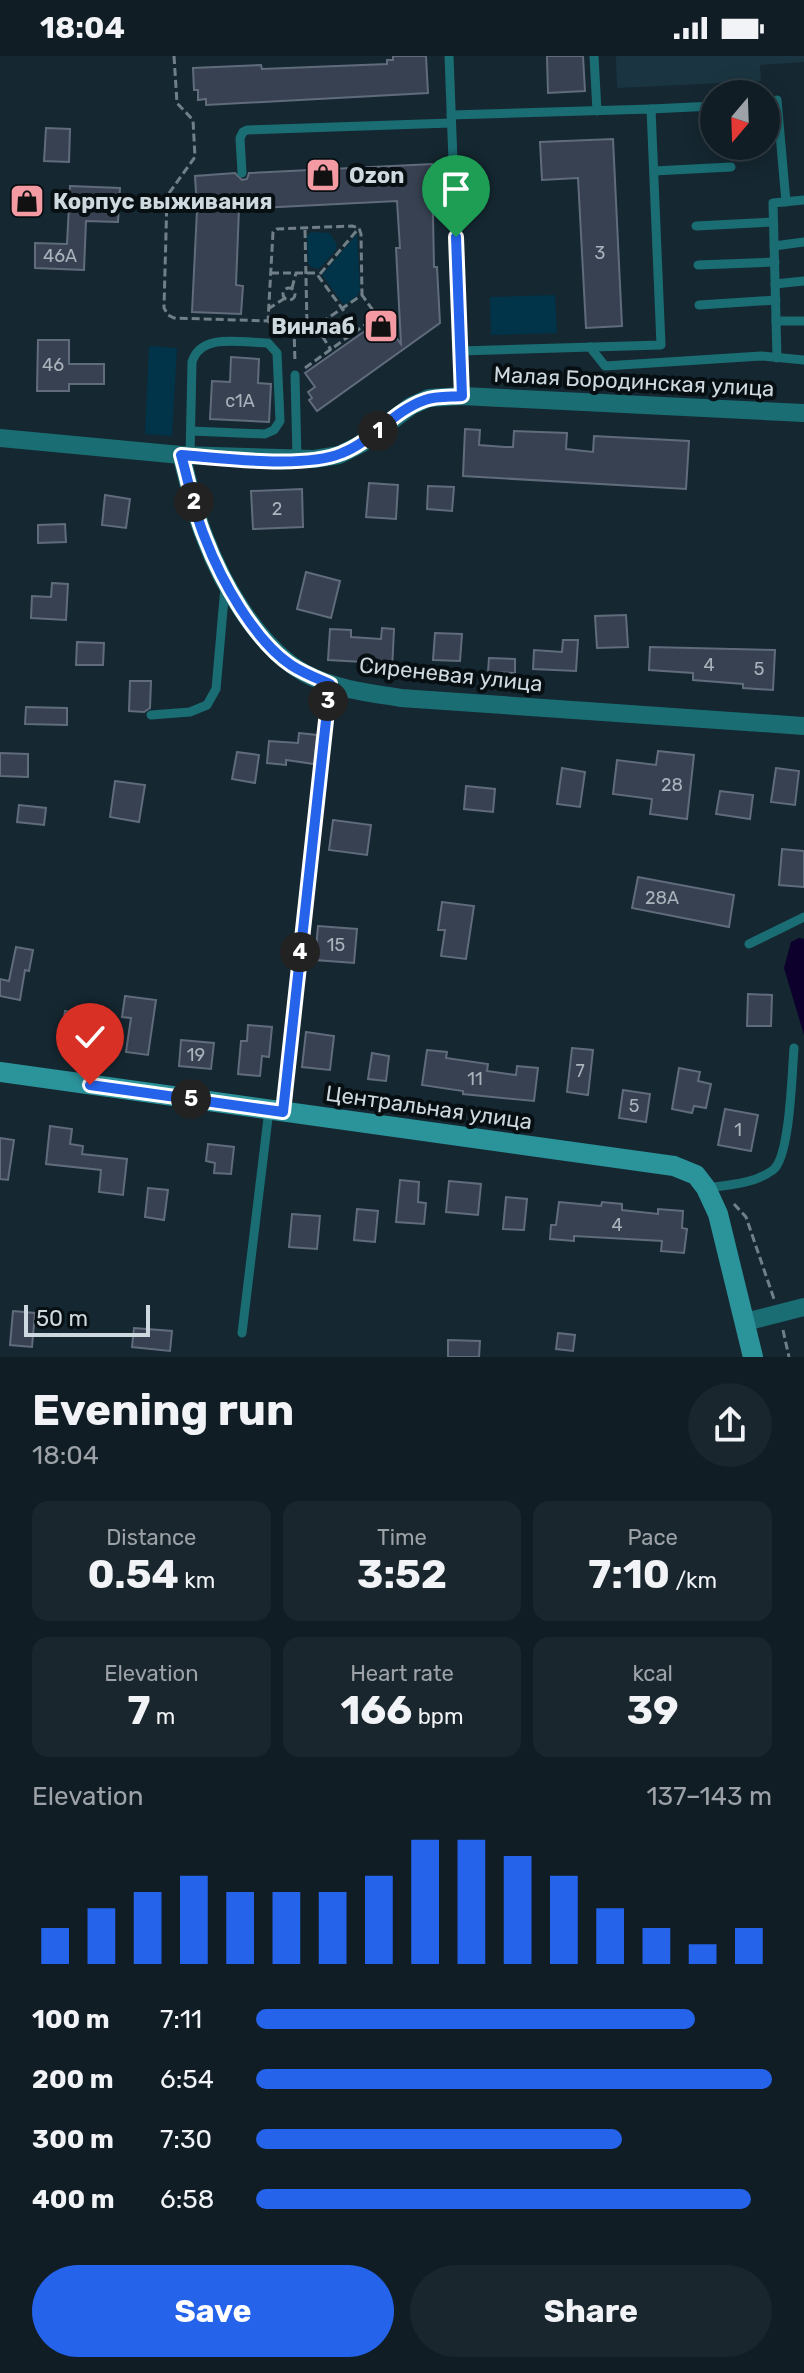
<!DOCTYPE html>
<html lang="en">
<head>
<meta charset="utf-8">
<style>
	:root { --surface:#101d25; --page:#19262d; --text:#f1f3f6; --muted:#9ca2a7; --line:#303b42; --accent:#2563eb }
	body { margin:0; font-family:Rubik,sans-serif; background:var(--page); color:var(--text); height:100vh; display:flex; flex-direction:column; font-size:30px; white-space:nowrap }
	* { box-sizing:border-box; margin:0 }
	p { font-size:26px; color:var(--muted) }
	.icon { flex:none; width:44px; height:44px; fill:none; stroke:currentColor; stroke-width:2; stroke-linecap:round; stroke-linejoin:round }
	.map { position:relative; height:1301px; overflow:hidden }
	.panel { display:flex; flex-direction:column; background:var(--surface); flex:1 }
	.panel>* { flex:none }
	.needle { width:52px; rotate:199deg }
	.tools { position:absolute; left:700px; top:24px; display:grid; gap:16px }
	.tools a { display:grid; place-items:center; width:80px; height:80px; border-radius:50%; background:var(--surface); box-shadow:0 4px 20px #0003,0 0 0 2px var(--line); font-size:40px }
	.scale { position:absolute; left:24px; bottom:20px; width:126px; box-sizing:border-box; padding-left:8px; border:4px solid #cdd9df; border-top:0; font-size:22px; line-height:28px; white-space:nowrap; color:#cdd9df; -webkit-text-stroke:6px #070f13; paint-order:stroke }
	.pin { position:absolute; display:grid; place-items:center; width:68px; height:68px; color:#fff; margin:-82px -34px; border-radius:50% 50% 50% 0; rotate:-45deg; box-shadow:0 0 8px #0007 }
	.pin .icon { rotate:45deg }
	.km { position:absolute; width:40px; height:40px; margin:-20px; border-radius:50%; background:#222; color:#fff; font-size:22px; line-height:40px; text-align:center }
	.round { display:grid; place-items:center; flex:none; width:84px; height:84px; border-radius:42px; background:var(--page) }
	.head { display:flex; align-items:center; justify-content:space-between; height:136px; padding:0 32px }
	h1 { font-size:44px; font-weight:700; line-height:60px }
	.metrics { display:grid; grid-template-columns:repeat(3,1fr); gap:12px; height:136px; padding:8px 32px }
	.metrics div { display:grid; align-content:center; border-radius:16px; background:var(--page); text-align:center }
	.metrics b { font-size:40px; font-weight:700 }
	.metrics small { font-size:22px; font-weight:400 }
	.metrics p { font-size:22px }
	.chart { height:224px; padding:16px 32px }
	.chart p { display:flex; justify-content:space-between }
	.chart svg { width:100%; height:144px; margin-top:8px; stroke:var(--accent); stroke-width:6 }
	.cta { display:flex; gap:16px; margin-top:auto; padding:16px 32px }
	.cta a { flex:1; height:92px; border-radius:48px; background:var(--accent); color:#fff; font-size:32px; font-weight:700; line-height:92px; text-align:center }
	.cta a+a { background:var(--page); color:var(--text) }
	ul { padding:0 32px; list-style:none; font-size:26px }
	li { display:grid; grid-template-columns:128px 96px 1fr; align-items:center; height:60px }
	li i { height:20px; border-radius:10px; background:var(--accent) }
	.status { display:flex; justify-content:space-between; align-items:center; height:56px; padding:0 40px; background:var(--surface); direction:ltr }
	.status svg { height:22px; fill:currentColor }
	.map>svg:first-child { display:block }
	.built { fill:#1a3541 }
	.green { fill:#013448 }
	.water { fill:#0d002c }
	.building { fill:#374151; stroke:#606b7c; stroke-width:2 }
	.lines { fill:none; stroke-linecap:round; stroke-linejoin:round }
	.path { stroke:#718088; stroke-width:3; stroke-dasharray:8 4; stroke-linecap:butt }
	.lane { stroke:#1a6d73; stroke-width:9 }
	.street { stroke:#1a6d73; stroke-width:18 }
	.secondary { stroke:#2b939a; stroke-width:20 }
	.route-casing { stroke:#fff; stroke-width:16 }
	.route { stroke:#2563eb; stroke-width:10 }
	.labels { text-anchor:middle; stroke-width:8; stroke-linejoin:round; paint-order:stroke }
	.number-label { font-size:18px; fill:#a8b3bc }
	.poi-label { font-size:22px; font-weight:bold; fill:#cdd9df; stroke:#070f13; text-anchor:start }
	.street-label { font-size:22px; fill:#cdd9df; stroke:#070f13 }
</style>
</head>
<body>
<div class="status"><b>18:04</b><svg viewBox="0 0 49 12"><path d="M0 12V9h3v3zM5 12V6h3v6zM10 12V3h3v9zM15 12V0h3v12zM26 1h20v11H26zM47 4h2v5h-2z"/></svg></div>
<div class="map">
<svg width="804" height="1301" viewBox="0 0 804 1301">
	<rect width="100%" height="100%" fill="#152731"/>
	<!-- built -->
	<path class="built" d="M616,0h188v6l-44,3 1,16 -144,7z"/>
	<!-- green -->
	<g class="green">
		<path d="M311,176l18,1 8,11 -1,6 -17,19 -8,-2 -3,-4 -1,-27z"/>
		<path d="M357,178l3,57 -3,5 -13,9 -22,-30z"/>
		<path d="M555,239l2,38 -66,2 -1,-38z"/>
		<path d="M149,290l28,2 -5,88 -27,-2z"/>
	</g>
	<!-- water -->
	<path class="water" d="M799,882l5,1v96l-20,-67 7,-26z"/>
	<!-- building -->
	<g class="building">
		<path d="M393,0h33l2,37 -222,12v-6l-8,1v-10h-4l-1,-22 68,-3 1,4 125,-5v-4h6z"/>
		<path d="M547,0h36l2,35 -37,2z"/>
		<path d="M46,72l24,1 -1,33 -25,-1z"/>
		<path d="M613,83l9,187 -36,2 -8,-150 -36,2 -2,-38z"/>
		<path d="M432,108l2,103h3l3,56 -123,88 -8,-11 3,-2 -4,-6 7,-5 -10,-14 77,-54 19,25 -5,-96h4l-3,-47 -158,8 -3,76 7,1 -2,28 -49,-2 5,-102 -2,-34 40,-3 7,7 5,-1 2,-6z"/>
		<path d="M70,130l50,2 -2,34 -32,-1 -2,49 -49,-2v-25l32,1z"/>
		<path d="M38,284h31v24h35v20h-35v7h-32z"/>
		<path d="M231,301l28,2 -1,24 13,1 -2,38 -59,-3 2,-38 18,1z"/>
		<path d="M465,373l15,1 -1,15 26,2h8l1,-16 53,2 -1,16 27,3 1,-16 95,5 -3,48 -223,-13z"/>
		<path d="M369,427l29,2 -2,34 -30,-2z"/>
		<path d="M428,430l26,1 -2,24 -25,-2z"/>
		<path d="M302,433l1,38 -50,2 -2,-38z"/>
		<path d="M105,439l25,4 -4,29 -24,-3z"/>
		<path d="M65,468l1,18 -28,1v-18z"/>
		<path d="M306,516l34,9 -9,37 -34,-9z"/>
		<path d="M52,527l16,1 -2,36 -35,-2 1,-22 19,1z"/>
		<path d="M626,559l2,32 -31,1 -2,-32z"/>
		<path d="M382,572l12,1 -2,42 -29,-2 1,-7 -36,-2 2,-31 21,1v7l30,2z"/>
		<path d="M435,577l27,1 -2,27 -27,-1z"/>
		<path d="M563,584h15l-2,31 -43,-2 1,-19 28,2z"/>
		<path d="M77,586l27,1 -1,22h-27z"/>
		<path d="M650,591l125,3 -2,40 -30,-2v-4l-50,-4v-7l-44,-3z"/>
		<path d="M489,602l26,1v14l-27,-1z"/>
		<path d="M130,625h21l-1,27 -6,4 -15,-1z"/>
		<path d="M26,651l41,1v17l-42,-1z"/>
		<path d="M299,677l18,2 -3,29 -28,-4v5l-19,-2 2,-22 29,2z"/>
		<path d="M658,695l36,4 -7,64 -37,-5 2,-15 -39,-5 4,-34 39,5z"/>
		<path d="M237,696l22,3 -4,28 -23,-4z"/>
		<path d="M0,697l28,1v23l-28,-1z"/>
		<path d="M562,712l23,4 -5,35 -23,-3z"/>
		<path d="M776,712l23,3 -4,34 -24,-3z"/>
		<path d="M115,725l30,4 -6,37 -29,-5z"/>
		<path d="M466,730l29,3 -2,23 -29,-3z"/>
		<path d="M720,735l33,4 -3,24 -34,-5z"/>
		<path d="M19,749l27,3 -2,17 -27,-3z"/>
		<path d="M333,764l38,5 -4,30 -38,-5z"/>
		<path d="M782,793l22,2v36l-25,-2z"/>
		<path d="M638,821l96,18 -5,32 -97,-19z"/>
		<path d="M442,846l32,4 -8,53 -25,-3 4,-26h-7z"/>
		<path d="M318,870l39,3 -3,34 -39,-3z"/>
		<path d="M16,891l17,3 -4,21 -4,-1 -5,30 -20,-4v-17l9,2z"/>
		<path d="M748,938l24,1 -1,31h-24z"/>
		<path d="M125,940l31,4 -8,55 -22,-3 5,-34 -9,-1z"/>
		<path d="M65,955l22,3 -4,28 -22,-3z"/>
		<path d="M248,969l24,2 -3,30 -7,-1 -2,20 -22,-2 3,-33h6z"/>
		<path d="M306,976l28,4 -4,34 -28,-3z"/>
		<path d="M181,984l33,3 -3,26 -32,-3z"/>
		<path d="M572,992l21,2 -5,45 -21,-3z"/>
		<path d="M427,994l20,2 -1,6 42,6 -1,7 29,4 1,-9 21,2 -4,33 -71,-7v-3l-41,-6z"/>
		<path d="M372,997l17,3 -3,25 -18,-2z"/>
		<path d="M679,1012l21,4 -2,9 13,3 -5,24 -12,-2 -2,7 -20,-4z"/>
		<path d="M623,1034l27,4 -4,28 -27,-4z"/>
		<path d="M725,1053l33,6 -7,36 -33,-6z"/>
		<path d="M50,1070l22,3 -2,15 13,2 -1,8 45,5 -4,36 -24,-3 2,-22 -55,-6z"/>
		<path d="M0,1082l14,2 -6,40 -8,-1z"/>
		<path d="M208,1088l26,3 -3,27 -17,-1 1,-10 -9,-2z"/>
		<path d="M400,1124l19,2 -1,20 8,1 -2,21 -28,-2z"/>
		<path d="M449,1125l32,3 -3,31 -32,-3z"/>
		<path d="M148,1132l20,2 -4,30 -19,-3z"/>
		<path d="M506,1141l21,2 -3,31 -21,-1z"/>
		<path d="M559,1146l42,4 1,-4 20,2v6l36,4v-5l25,2 -1,17 5,1 -3,24 -23,-2 1,-10 -88,-5v5l-24,-2 1,-14h5z"/>
		<path d="M357,1153l21,2 -3,31 -21,-2z"/>
		<path d="M292,1158l28,2 -3,33 -28,-2z"/>
		<path d="M13,1255l22,2 -3,34 -22,-2z"/>
		<path d="M134,1272l38,3 -2,20 -38,-4z"/>
		<path d="M558,1277l17,2 -2,16 -17,-2z"/>
		<path d="M448,1284l32,1 -1,16h-31z"/>
	</g>
	<g class="lines">
		<!-- path -->
		<g class="path">
			<path d="M174,0l3,47 16,17 2,37 -28,39 -3,112 4,7 6,3 94,3 4,4 44,1 46,-31 -1,-61 -2,-6 -7,-2 -75,3 -4,3 -5,89"/>
			<path d="M305,174l2,96"/>
			<path d="M271,217h45l42,57"/>
			<path d="M320,218l39,-46"/>
			<circle cx="289" cy="238" r="6"/>
			<path d="M292,232l4,-15"/>
			<path d="M268,253l17,-11"/>
			<path d="M316,270l15,24"/>
			<path d="M294,271l1,36"/>
			<path d="M305,312l72,-52 -15,-21"/>
			<path d="M285,1036l43,-390"/>
			<path d="M734,1148l12,13 28,82"/>
			<path d="M783,1274l6,27"/>
		</g>
		<!-- lane -->
		<g class="lane">
			<path d="M449,0l13,340"/>
			<path d="M594,0l3,55"/>
			<path d="M777,44l9,102"/>
			<path d="M651,53l63,-3"/>
			<path d="M451,59l200,-6 10,236 -201,6"/>
			<path d="M654,115l77,-4"/>
			<path d="M242,117l-2,-35 3,-6 4,-2 204,-7"/>
			<path d="M696,170l77,-4"/>
			<path d="M774,190l30,-4"/>
			<path d="M698,209l77,-3"/>
			<path d="M775,228l29,-3"/>
			<path d="M699,249l77,-5"/>
			<path d="M776,265h28"/>
			<path d="M590,291l15,19 156,-10 43,4"/>
			<path d="M777,302l-4,-155 31,-3"/>
			<path d="M295,319l2,84"/>
			<path d="M190,400l2,-94c9,-30 51,-19 76,-19l9,10 3,68 -6,9 -9,4 -74,-3"/>
			<path d="M151,659l39,-3 17,-7 9,-16 9,-102"/>
			<path d="M749,888l55,-27"/>
			<path d="M706,1132c22,-3 48,-4 67,-18 17,-12 19,-98 21,-122"/>
			<path d="M242,1277l27,-223"/>
		</g>
		<!-- street -->
		<g class="street">
			<path d="M0,382l181,17 133,4 25,-4 22,-11 50,-38 18,-8 33,-2 342,17"/>
			<path d="M181,399c8,28 13,57 24,83 18,48 55,111 101,136 29,15 64,19 95,24l403,28"/>
			<path d="M745,1266l59,-15"/>
		</g>
		<!-- secondary -->
		<path class="secondary" d="M0,1016l674,94 22,9 10,13 12,26 35,143"/>
	</g>
	<g class="lines">
		<!-- route casing -->
		<g class="route-casing">
			<path id="route" d="M90,1029l193,27 47,-428c-14,-6 -27,-11 -39,-19 -37,-25 -70,-85 -86,-127 -11,-26 -16,-55 -24,-83 42,3 123,14 161,-2 31,-12 51,-42 83,-53 11,-4 25,-3 37,-4l-6,-159"/>
		</g>
		<!-- route -->
		<use href="#route" class="route"/>
	</g>
	<!-- icons -->
	<defs>
		<g id="shop-square" transform="scale(1.8)"><rect x="-9" y="-9" width="18" height="18" rx="4" fill="#f49aa2" stroke="#070f13"/><path d="M-5-2.5h2.3a2.7 3.5 0 0 1 5.4 0H5L5.5 6h-11ZM-1.5-2.5h3a1.5 2.3 0 0 0-3 0Z" fill="#111"/></g>
	</defs>
	<g fill-rule="evenodd">
		<use href="#shop-square" x="323" y="119"/>
		<use href="#shop-square" x="27" y="145"/>
		<use href="#shop-square" x="381" y="270"/>
	</g>
	<g class="labels">
		<!-- number labels -->
		<g class="number-label">
			<text x="600" y="203">3</text>
			<text x="60" y="206">46А</text>
			<text x="53" y="315">46</text>
			<text x="240" y="351">с1А</text>
			<text x="277" y="459">2</text>
			<text x="709" y="615">4</text>
			<text x="759" y="619">5</text>
			<text x="672" y="735">28</text>
			<text x="662" y="848">28А</text>
			<text x="336" y="895">15</text>
			<text x="196" y="1005">19</text>
			<text x="580" y="1021">7</text>
			<text x="475" y="1029">11</text>
			<text x="634" y="1056">5</text>
			<text x="738" y="1080">1</text>
			<text x="617" y="1175">4</text>
		</g>
		<!-- poi labels -->
		<g class="poi-label">
			<text x="349" y="127">Ozon</text>
			<text x="53" y="153">Корпус выживания</text>
			<text x="355" y="278" text-anchor="end">Винлаб</text>
		</g>
		<!-- street labels -->
		<g class="street-label">
			<text transform="translate(634 325) rotate(3)" y="8">Малая Бородинская улица</text>
			<text transform="translate(451 618) rotate(6)" y="8">Сиреневая улица</text>
			<text transform="translate(429 1051) rotate(8)" y="8">Центральная улица</text>
		</g>
	</g>
</svg>
<div class="tools">
<a><svg class="needle" viewBox="-14 -14 28 28"><path d="M0-13l5 13h-10z" fill="#e53935"/><path d="M0 13l5-13h-10z" fill="#9ca2a7"/></svg></a>
</div>
<div class="scale">50 m</div>
<div class="pin" style="left:456px;top:181px;background:#1e9e55"><svg class="icon" aria-label="arrive" viewBox="0 0 24 24"><path d="M6 21V4h12l-3 4 3 4H6"/></svg></div>
<div class="pin" style="left:90px;top:1029px;background:#d93025"><svg class="icon" aria-label="check" viewBox="0 0 24 24"><path d="M5 12l5 5 9-10"/></svg></div>
<b class="km" style="left:378px;top:375px">1</b>
<b class="km" style="left:194px;top:446px">2</b>
<b class="km" style="left:328px;top:645px">3</b>
<b class="km" style="left:300px;top:896px">4</b>
<b class="km" style="left:191px;top:1043px">5</b>
</div>
<section class="panel">
<div class="head"><div><h1>Evening run</h1><p>18:04</p></div><a class="round"><svg class="icon" aria-label="share" viewBox="0 0 24 24"><path d="M12 15V3M7 8l5-5 5 5M5 13v7h14v-7"/></svg></a></div>
<div class="metrics">
<div><p>Distance</p><b>0.54<small> km</small></b></div>
<div><p>Time</p><b>3:52</b></div>
<div><p>Pace</p><b>7:10<small> /km</small></b></div>
</div>
<div class="metrics">
<div><p>Elevation</p><b>7<small> m</small></b></div>
<div><p>Heart rate</p><b>166<small> bpm</small></b></div>
<div><p>kcal</p><b>39</b></div>
</div>
<div class="chart"><p><span>Elevation</span>137–143 m</p>
<svg viewBox="0 0 160 44" preserveAspectRatio="none"><path d="M5 44V33M15 44V27M25 44V22M35 44V17M45 44V22M55 44V22M65 44V22M75 44V17M85 44V6M95 44V6M105 44V11M115 44V17M125 44V27M135 44V33M145 44V38M155 44V33"/></svg>
</div>
<ul>
<li><b>100 m</b>7:11<i style="width:85%"></i></li>
<li><b>200 m</b>6:54<i style="width:100%"></i></li>
<li><b>300 m</b>7:30<i style="width:71%"></i></li>
<li><b>400 m</b>6:58<i style="width:96%"></i></li>
</ul>
<div class="cta"><a>Save</a><a>Share</a></div>
</section>
</body>
</html>
